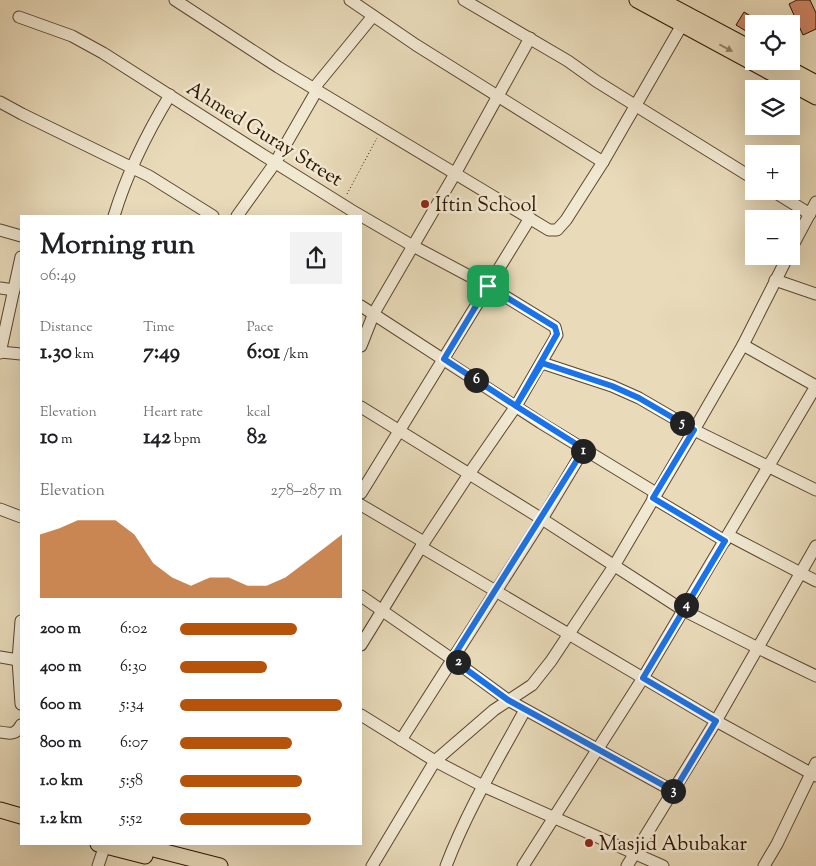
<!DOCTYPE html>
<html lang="en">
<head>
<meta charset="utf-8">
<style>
	:root { --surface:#fff; --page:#f2f2f2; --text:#202124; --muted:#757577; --accent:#b45309 }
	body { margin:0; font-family:"Sorts Mill Goudy",serif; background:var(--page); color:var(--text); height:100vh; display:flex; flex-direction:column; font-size:19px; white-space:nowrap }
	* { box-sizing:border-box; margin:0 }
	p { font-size:16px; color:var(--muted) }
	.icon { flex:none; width:28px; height:28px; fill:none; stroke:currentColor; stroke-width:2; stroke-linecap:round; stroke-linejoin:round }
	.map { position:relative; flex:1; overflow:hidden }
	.side { position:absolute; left:20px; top:215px; width:342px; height:630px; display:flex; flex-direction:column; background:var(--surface); border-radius:0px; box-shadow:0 5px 20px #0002 }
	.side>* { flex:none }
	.controls { position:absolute; left:745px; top:15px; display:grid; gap:10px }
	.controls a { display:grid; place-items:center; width:55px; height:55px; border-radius:0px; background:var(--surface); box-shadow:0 5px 20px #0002; font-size:25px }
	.pin { position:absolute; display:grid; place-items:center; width:42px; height:42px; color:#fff; margin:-21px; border-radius:10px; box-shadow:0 2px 8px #0006 }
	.km { position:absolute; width:25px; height:25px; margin:-12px; border-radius:50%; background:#222; color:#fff; font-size:14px; line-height:25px; text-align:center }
	.round { display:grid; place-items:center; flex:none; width:52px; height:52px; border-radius:0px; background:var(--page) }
	.overview { display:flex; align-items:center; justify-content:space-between; height:85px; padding:0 20px }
	h1 { font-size:28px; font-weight:700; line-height:38px }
	.figures { display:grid; grid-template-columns:repeat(3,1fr); gap:8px; height:85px; padding:5px 20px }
	.figures div { display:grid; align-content:center }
	.figures b { font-size:21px; font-weight:700 }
	.figures small { font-size:14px; font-weight:400 }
	.figures p { font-size:14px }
	.chart { height:140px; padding:10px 20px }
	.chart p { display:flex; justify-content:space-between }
	.chart svg { width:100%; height:90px; margin-top:5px; fill:var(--accent); opacity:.7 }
	ul { padding:0 20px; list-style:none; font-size:16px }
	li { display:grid; grid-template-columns:80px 60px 1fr; align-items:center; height:38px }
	li i { height:12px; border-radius:6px; background:var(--accent) }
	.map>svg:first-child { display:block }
	.building { fill:#d08868; stroke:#2d1500 }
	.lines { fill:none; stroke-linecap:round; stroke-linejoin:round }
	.minor-casing { stroke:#5c462e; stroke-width:13 }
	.major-casing { stroke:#2d1500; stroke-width:17 }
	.path { stroke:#2d1500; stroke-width:1; stroke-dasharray:1 2.5; stroke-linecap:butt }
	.minor { stroke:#f1e8d2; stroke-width:11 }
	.major { stroke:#e9dbba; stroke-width:15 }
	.oneway { fill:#948266 }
	.route-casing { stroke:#fff; stroke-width:10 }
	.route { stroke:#1a73e8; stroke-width:6 }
	.poi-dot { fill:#8f2418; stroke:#f1e8d2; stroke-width:2 }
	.labels { text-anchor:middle; stroke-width:5; stroke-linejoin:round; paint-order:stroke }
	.street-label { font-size:20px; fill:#2d1500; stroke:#f1e8d2 }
	.poi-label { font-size:20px; fill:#2d1500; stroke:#f1e8d2; text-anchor:start }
</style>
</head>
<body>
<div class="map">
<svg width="816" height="866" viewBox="0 0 816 866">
	<rect width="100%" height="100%" fill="#e9dbba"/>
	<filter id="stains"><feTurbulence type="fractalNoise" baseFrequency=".004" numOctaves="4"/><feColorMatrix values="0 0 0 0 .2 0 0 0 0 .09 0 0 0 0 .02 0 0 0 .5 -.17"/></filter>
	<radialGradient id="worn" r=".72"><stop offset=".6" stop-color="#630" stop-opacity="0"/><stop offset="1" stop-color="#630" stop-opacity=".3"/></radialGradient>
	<!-- building -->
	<g class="building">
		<path d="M797,0h13l6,13v16l-13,6 -14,-31z"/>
		<path d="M744,12l20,12h-10v12l-18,-11z"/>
	</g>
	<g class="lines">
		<!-- minor casing -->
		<g class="minor-casing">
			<g id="minor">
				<path d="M175,0l103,67 271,163h8l9,-10 37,-58 83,-144"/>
				<path d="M350,0l66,45 187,117"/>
				<path d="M464,0l104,61 28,20 158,98"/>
				<path d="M19,17l53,19 31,17 160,102 88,55 62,36 75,40 67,41 2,8 -41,71 -47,68 -48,73 -60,98"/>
				<path d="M314,88l59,-72"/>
				<path d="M0,102l22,12 127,62 64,40"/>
				<path d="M773,191l37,23"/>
				<path d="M114,216c13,-43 33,-83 56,-121"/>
				<path d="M237,216l38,-53 42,-73"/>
				<path d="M0,230l21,6"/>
				<path d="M791,249l25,-47"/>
				<path d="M775,280l41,14"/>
				<path d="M0,288l14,2"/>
				<path d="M361,306l180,117 115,70"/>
				<path d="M361,346l13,-33 82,-141 74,-134"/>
				<path d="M0,352l21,2"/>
				<path d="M0,353l21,-96"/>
				<path d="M542,363l70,23 27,12 55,32 122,60"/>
				<path d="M361,407l181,112 141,91 75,38 58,28"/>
				<path d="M361,493l169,-275"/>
				<path d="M653,498l72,43"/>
				<path d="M361,505l63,37"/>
				<path d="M0,509l21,8"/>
				<path d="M728,535l88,46"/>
				<path d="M421,547l295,174 100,55"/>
				<path d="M361,596l91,63 56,41 165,91"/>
				<path d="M21,621l-3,39 3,44"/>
				<path d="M0,657l18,3"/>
				<path d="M361,715l74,46 48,25 180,80"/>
				<path d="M0,732c10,2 16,3 21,-7"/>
				<path d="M401,740l141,-221 42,-70"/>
				<path d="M98,866l7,-21"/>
				<path d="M372,866l63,-105 59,-51 38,-25 19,-24 63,-95 80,-136 49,-85 45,-89"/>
				<path d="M446,866c21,-55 51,-105 79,-156"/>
				<path d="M523,866l120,-188 173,-292 -73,-41"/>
				<path d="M627,866l89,-145 100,-175"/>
				<path d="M764,866l13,-22 39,-81"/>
			</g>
		</g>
		<!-- major casing -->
		<g class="major-casing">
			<g id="major">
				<path d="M637,0l179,97"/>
				<path d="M660,0l94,50"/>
				<path d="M775,61l41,22"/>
				<path d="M0,810l21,6"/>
				<path d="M98,844l47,12"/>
				<path d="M134,844l86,22"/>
			</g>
		</g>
		<!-- path -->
		<path class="path" d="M347,194l30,-56"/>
		<!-- minor -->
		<use href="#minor" class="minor"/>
		<!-- major -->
		<use href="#major" class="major"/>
	</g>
	<!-- one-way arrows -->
	<defs><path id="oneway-solid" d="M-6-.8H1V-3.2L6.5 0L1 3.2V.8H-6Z" transform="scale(1.25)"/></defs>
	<use class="oneway" href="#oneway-solid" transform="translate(726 48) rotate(28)"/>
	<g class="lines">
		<!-- route casing -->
		<g class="route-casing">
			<path id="route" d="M488,286l67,41 2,7 -41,72 68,43 -132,210 56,41 166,91 42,-70 -73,-43 82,-137 -72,-43 41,-68 -55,-32 -27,-12 -70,-23 -26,43 -72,-47 44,-73"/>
		</g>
		<!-- route -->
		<use href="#route" class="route"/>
	</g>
	<!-- markers -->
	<g class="poi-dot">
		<circle cx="425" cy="204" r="5"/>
		<circle cx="589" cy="843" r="5"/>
	</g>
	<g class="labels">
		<!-- street labels -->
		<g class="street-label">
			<text transform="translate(265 133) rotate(32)" y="7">Ahmed Guray Street</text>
		</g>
		<!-- poi labels -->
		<g class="poi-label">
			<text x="435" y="211">Iftin School</text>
			<text x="599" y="850">Masjid Abubakar</text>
		</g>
	</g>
	<rect width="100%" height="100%" filter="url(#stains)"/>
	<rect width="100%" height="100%" fill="url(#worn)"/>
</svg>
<div class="controls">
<a><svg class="icon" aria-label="locate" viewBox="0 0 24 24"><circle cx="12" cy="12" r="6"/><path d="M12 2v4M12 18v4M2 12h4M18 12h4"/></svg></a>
<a><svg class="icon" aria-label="layers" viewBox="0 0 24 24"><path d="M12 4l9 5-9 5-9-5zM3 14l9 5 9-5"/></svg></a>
<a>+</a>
<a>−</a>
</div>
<div class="pin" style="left:488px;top:286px;background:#1e9e55"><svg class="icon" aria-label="arrive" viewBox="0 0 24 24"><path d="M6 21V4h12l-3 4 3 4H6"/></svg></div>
<b class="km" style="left:583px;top:451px">1</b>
<b class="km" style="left:458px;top:662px">2</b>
<b class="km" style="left:673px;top:791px">3</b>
<b class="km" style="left:686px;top:605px">4</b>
<b class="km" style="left:682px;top:423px">5</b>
<b class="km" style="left:476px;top:380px">6</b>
<section class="side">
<div class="overview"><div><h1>Morning run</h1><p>06:49</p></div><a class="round"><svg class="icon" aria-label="share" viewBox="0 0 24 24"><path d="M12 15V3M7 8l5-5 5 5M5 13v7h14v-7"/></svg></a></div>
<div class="figures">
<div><p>Distance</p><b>1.30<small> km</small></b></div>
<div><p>Time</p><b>7:49</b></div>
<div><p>Pace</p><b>6:01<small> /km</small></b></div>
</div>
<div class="figures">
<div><p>Elevation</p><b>10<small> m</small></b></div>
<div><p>Heart rate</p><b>142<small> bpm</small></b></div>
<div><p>kcal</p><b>82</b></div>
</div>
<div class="chart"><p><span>Elevation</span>278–287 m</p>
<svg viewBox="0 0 160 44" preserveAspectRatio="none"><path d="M0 44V13L10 10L20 6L30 6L40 6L50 13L60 27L70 34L80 38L90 34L100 34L110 38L120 38L130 34L140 27L150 20L160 13V44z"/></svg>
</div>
<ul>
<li><b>200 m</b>6:02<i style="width:72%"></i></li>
<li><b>400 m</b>6:30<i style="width:54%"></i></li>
<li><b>600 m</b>5:34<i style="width:100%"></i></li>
<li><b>800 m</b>6:07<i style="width:69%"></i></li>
<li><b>1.0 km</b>5:58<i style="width:75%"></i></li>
<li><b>1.2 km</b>5:52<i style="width:81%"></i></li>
</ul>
</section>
</div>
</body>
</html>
